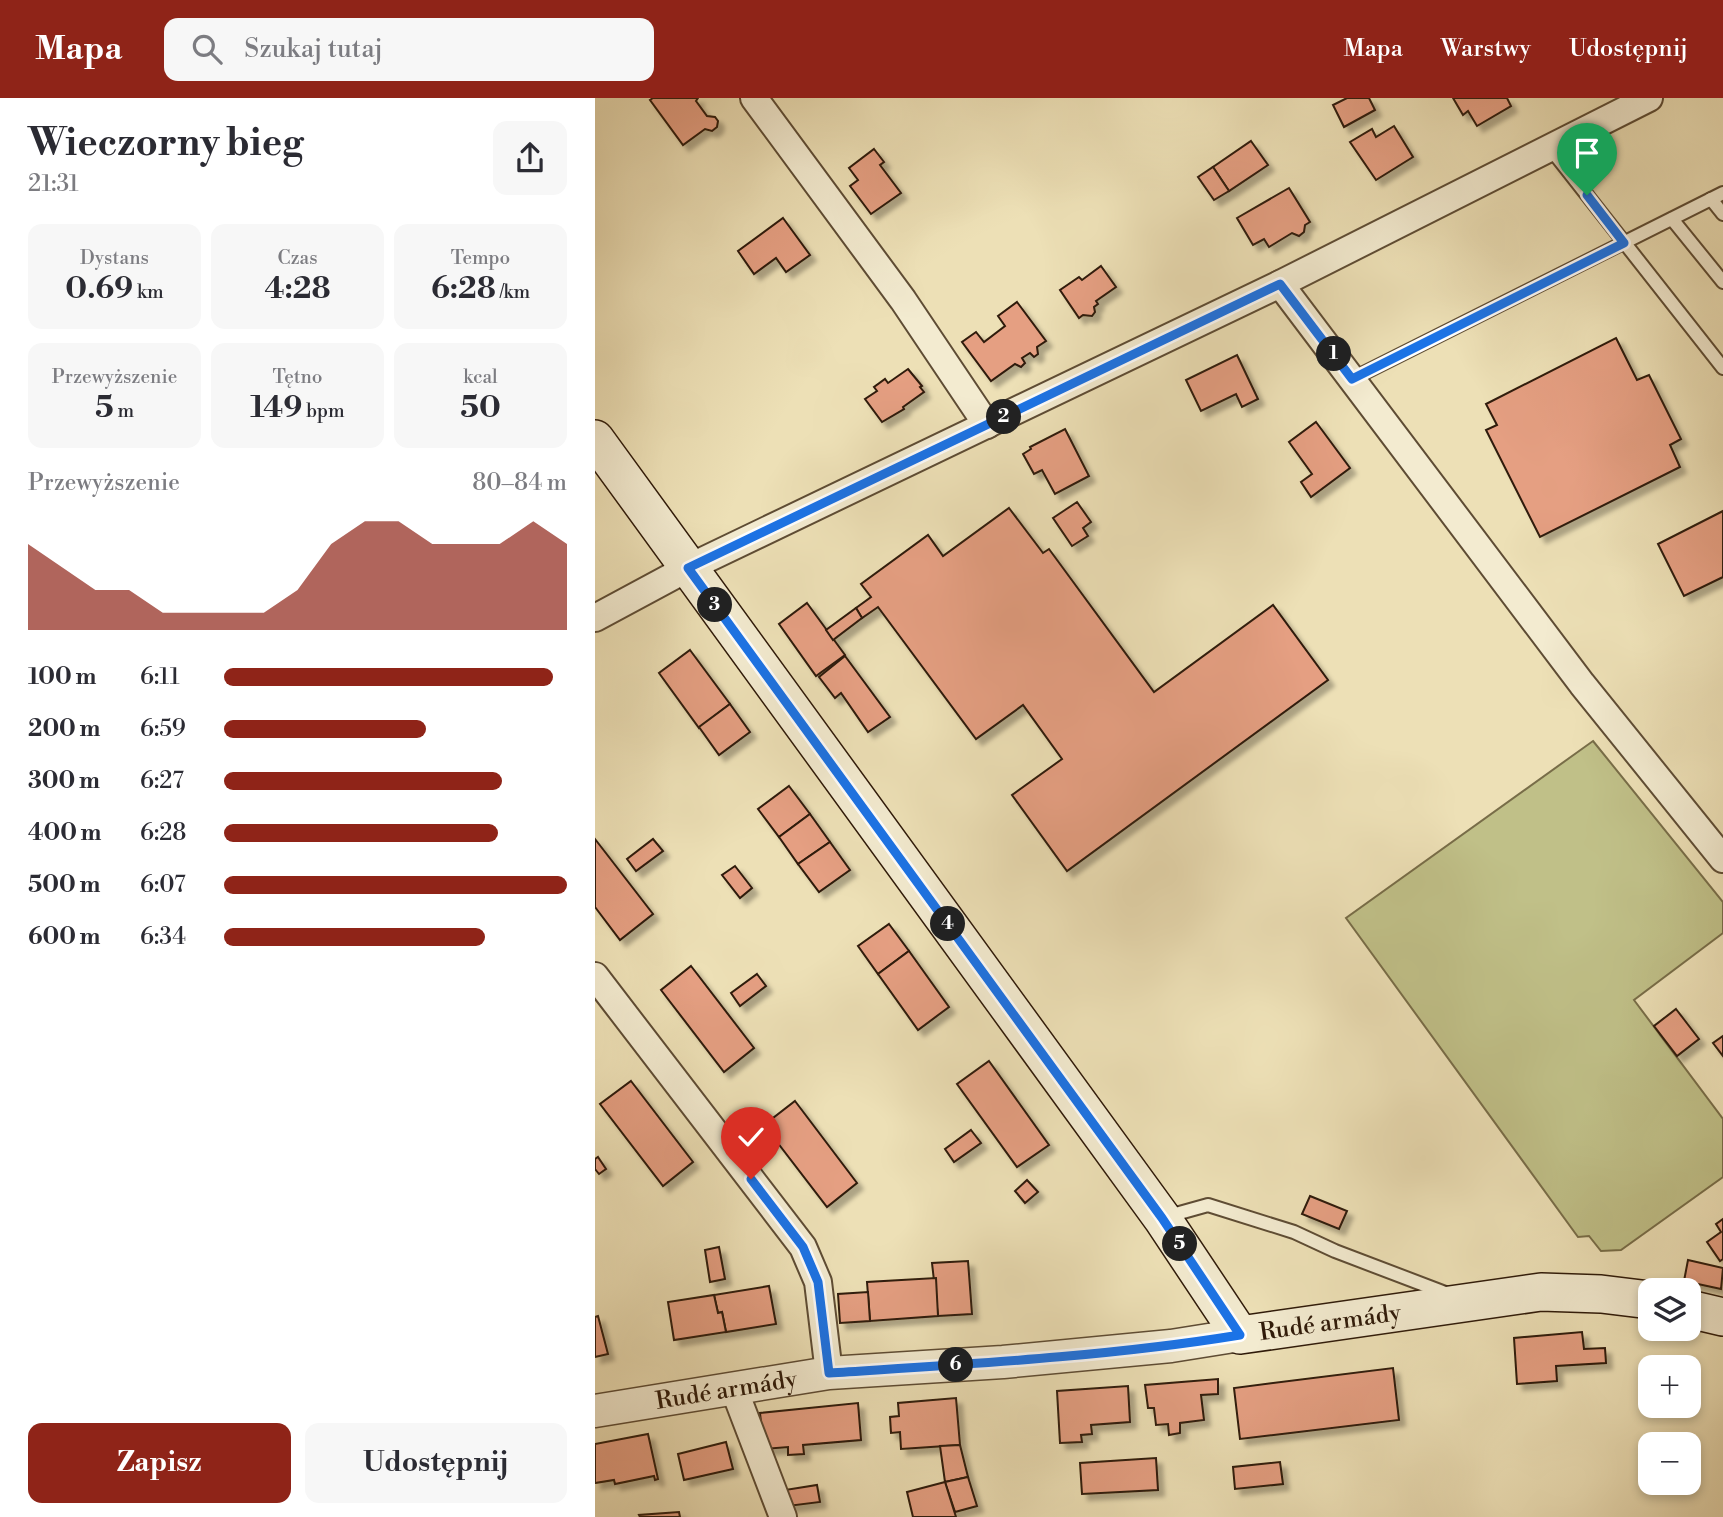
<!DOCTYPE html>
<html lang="pl">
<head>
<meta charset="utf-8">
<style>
	:root { --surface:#fff; --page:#f7f7f7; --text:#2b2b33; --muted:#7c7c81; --accent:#8f2418 }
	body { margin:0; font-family:"Libre Bodoni",serif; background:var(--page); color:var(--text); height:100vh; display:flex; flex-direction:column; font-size:26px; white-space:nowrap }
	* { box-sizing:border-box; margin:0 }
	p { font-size:23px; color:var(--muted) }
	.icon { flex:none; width:38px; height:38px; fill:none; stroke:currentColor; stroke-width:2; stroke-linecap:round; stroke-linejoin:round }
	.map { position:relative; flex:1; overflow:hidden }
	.details { display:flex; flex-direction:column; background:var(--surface); width:595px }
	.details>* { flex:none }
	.buttons { position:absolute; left:1043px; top:1180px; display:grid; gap:14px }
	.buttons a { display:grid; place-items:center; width:63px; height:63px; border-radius:14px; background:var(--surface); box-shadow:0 4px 10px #0003; font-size:35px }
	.pin { position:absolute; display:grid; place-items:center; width:60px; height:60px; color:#fff; margin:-72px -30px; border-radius:50% 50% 50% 0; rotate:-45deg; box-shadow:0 0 7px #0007 }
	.pin .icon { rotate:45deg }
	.km { position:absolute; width:35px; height:35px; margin:-18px; border-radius:50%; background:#222; color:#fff; font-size:19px; line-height:35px; text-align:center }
	.round { display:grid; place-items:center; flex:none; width:74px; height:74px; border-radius:14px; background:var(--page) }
	.head { display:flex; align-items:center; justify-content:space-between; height:119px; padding:0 28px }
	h1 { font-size:38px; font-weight:700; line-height:52px }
	.figures { display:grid; grid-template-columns:repeat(3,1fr); gap:10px; height:119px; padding:7px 28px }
	.figures div { display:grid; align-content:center; border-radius:14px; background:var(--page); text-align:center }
	.figures b { font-size:30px; font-weight:700 }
	.figures small { font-size:19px; font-weight:400 }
	.figures p { font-size:19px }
	.chart { height:196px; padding:14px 28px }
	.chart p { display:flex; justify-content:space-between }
	.chart svg { width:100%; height:126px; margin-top:7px; fill:var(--accent); opacity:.7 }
	.cta { display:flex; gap:14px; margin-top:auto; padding:14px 28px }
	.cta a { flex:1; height:80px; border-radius:14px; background:var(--accent); color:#fff; font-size:28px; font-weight:700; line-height:80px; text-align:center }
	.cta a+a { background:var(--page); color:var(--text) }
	ul { padding:0 28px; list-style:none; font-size:23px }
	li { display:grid; grid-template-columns:112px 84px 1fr; align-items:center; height:52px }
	li i { height:18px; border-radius:9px; background:var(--accent) }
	header { display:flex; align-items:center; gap:42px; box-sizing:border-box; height:98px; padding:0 35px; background:var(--accent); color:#fff }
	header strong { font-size:33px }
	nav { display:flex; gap:38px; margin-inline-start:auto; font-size:24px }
	.search { width:490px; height:63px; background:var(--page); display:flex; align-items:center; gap:18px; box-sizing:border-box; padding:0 24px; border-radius:14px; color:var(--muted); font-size:26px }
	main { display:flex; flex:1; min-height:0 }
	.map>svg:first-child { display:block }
	.green { fill:#c0c088; stroke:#786d48; stroke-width:2 }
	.building { fill:#e59f82; stroke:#2f1a09; stroke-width:2; filter:url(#shadow) }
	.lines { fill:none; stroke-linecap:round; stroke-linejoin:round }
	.service-casing { stroke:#5e4c34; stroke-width:16 }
	.minor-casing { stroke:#5e4c34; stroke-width:30 }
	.tertiary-casing { stroke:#5e4c34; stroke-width:35 }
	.secondary-casing { stroke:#2f1a09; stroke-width:40 }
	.service { stroke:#f3ebd0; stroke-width:12 }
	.minor { stroke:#f3ebd0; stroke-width:26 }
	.tertiary { stroke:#f3ebd0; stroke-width:32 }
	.secondary { stroke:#f3ebd0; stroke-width:37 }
	.route-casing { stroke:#fff; stroke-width:14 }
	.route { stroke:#1a73e8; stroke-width:9 }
	.labels { text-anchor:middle; stroke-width:7; stroke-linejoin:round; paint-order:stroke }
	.street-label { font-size:24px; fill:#2f1a09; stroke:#f3ebd0 }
</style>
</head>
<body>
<header>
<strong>Mapa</strong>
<div class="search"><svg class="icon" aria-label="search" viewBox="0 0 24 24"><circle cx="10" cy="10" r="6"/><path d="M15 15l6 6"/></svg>Szukaj tutaj</div>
<nav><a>Mapa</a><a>Warstwy</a><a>Udostępnij</a></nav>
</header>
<main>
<section class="details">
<div class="head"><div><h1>Wieczorny bieg</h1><p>21:31</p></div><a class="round"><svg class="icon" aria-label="share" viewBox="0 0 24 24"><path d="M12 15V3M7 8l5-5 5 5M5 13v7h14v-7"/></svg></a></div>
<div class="figures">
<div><p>Dystans</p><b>0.69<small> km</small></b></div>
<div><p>Czas</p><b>4:28</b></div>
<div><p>Tempo</p><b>6:28<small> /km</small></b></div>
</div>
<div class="figures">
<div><p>Przewyższenie</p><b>5<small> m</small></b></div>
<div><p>Tętno</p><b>149<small> bpm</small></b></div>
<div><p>kcal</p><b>50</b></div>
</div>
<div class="chart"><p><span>Przewyższenie</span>80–84 m</p>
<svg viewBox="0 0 160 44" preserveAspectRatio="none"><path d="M0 44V14L10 22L20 30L30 30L40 38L50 38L60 38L70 38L80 30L90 14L100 6L110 6L120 14L130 14L140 14L150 6L160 14V44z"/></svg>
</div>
<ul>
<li><b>100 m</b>6:11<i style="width:96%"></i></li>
<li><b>200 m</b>6:59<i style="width:59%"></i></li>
<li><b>300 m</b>6:27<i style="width:81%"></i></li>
<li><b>400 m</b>6:28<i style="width:80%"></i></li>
<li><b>500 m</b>6:07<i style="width:100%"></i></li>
<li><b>600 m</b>6:34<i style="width:76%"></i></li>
</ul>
<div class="cta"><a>Zapisz</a><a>Udostępnij</a></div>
</section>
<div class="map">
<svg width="1128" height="1419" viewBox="0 0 1128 1419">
	<defs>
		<filter id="shadow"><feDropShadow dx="6" dy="6" stdDeviation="2" flood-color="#0004"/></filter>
	</defs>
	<rect width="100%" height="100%" fill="#ede0b6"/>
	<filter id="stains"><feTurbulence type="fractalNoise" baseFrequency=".00286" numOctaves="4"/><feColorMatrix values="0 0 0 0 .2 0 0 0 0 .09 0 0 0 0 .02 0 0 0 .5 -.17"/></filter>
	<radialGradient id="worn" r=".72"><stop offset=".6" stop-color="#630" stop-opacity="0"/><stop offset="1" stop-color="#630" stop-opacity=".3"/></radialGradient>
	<!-- green -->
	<path class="green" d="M998,643l130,161v31l-89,67 89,119v58l-102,73 -20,1 -12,-15 -11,1 -232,-319z"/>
	<!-- building -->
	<g class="building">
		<path d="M58,0h45l-2,3 11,15 8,1 3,4 -1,6 -5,4 -7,-2 -22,16 -33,-45z"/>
		<path d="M752,0h22l6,12 -31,17 -11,-22z"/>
		<path d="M858,0h54l4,8 -34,20 -9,-15 -5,4z"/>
		<path d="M799,28l19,31 -37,23 -26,-38 22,-13 4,8z"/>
		<path d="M656,43l17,24 -39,26 -16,-24z"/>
		<path d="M279,51l10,13 -4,3 21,28 -30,21 -21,-28 8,-6 -9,-12z"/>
		<path d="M618,69l16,24 -15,9 -16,-23z"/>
		<path d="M694,90l21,34 -5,3 -1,7 -5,4 -7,-3 -23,14 -5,-8 -11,6 -16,-27z"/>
		<path d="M188,120l27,37 -24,17 -10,-14 -22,16 -16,-23z"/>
		<path d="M506,168l15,21 -20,14 2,3 -4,3 1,5 -3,4 -9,-1 -4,3 -19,-28 19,-13 3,3z"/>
		<path d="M422,204l29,39 -9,6 1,7 -4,3 -4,-4 -8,5 3,5 -4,4 -6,-3 -24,17 -29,-39 14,-10 8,10 21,-16 -7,-10z"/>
		<path d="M1021,240l21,42 12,-5 32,64 -11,6 10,22 -140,70 -54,-107 11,-5 -11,-21z"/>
		<path d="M642,257l21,44 -16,8 -6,-13 -35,17 -15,-31z"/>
		<path d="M313,271l14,17 -2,1 4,5 -21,15 1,2 -22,13 -17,-23 12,-8 -3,-4 11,-8 3,4z"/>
		<path d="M721,324l34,46 -39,29 -10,-15 11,-8 -23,-32z"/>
		<path d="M470,331l24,47 -34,18 -13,-24 -8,4 -11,-20 8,-5 -1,-2z"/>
		<path d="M482,404l14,20 -8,6 5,8 -16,10 -19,-28z"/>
		<path d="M414,410l34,45 6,-4 105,143 119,-87 55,75 -261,191 -55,-76 50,-36 -39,-54 -47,34 -98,-132 -16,11 -6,-10 15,-11 -10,-13 67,-49 15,21z"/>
		<path d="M1128,413v66l-39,19 -26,-52z"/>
		<path d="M212,505l38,52 -29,21 -37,-52z"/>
		<path d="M261,510l6,10 -29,22 -7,-10z"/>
		<path d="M95,552l40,54 -31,24 -40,-55z"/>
		<path d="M250,558l45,61 -22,15 -27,-39 -6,5 -16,-21z"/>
		<path d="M135,606l20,28 -31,23 -20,-28z"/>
		<path d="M194,688l21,28 -31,23 -21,-28z"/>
		<path d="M215,716l20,28 -32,22 -19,-27z"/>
		<path d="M0,741l58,75 -33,26 -25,-33z"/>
		<path d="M58,741l10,12 -27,20 -9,-12z"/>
		<path d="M235,744l20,28 -31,22 -21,-28z"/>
		<path d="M140,768l17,22 -12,10 -18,-23z"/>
		<path d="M294,826l20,27 -31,23 -20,-28z"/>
		<path d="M314,853l40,56 -31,23 -40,-56z"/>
		<path d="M96,868l63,82 -30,24 -63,-82z"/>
		<path d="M162,876l9,12 -26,20 -9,-13z"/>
		<path d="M1081,911l23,30 -22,17 -23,-30z"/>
		<path d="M1128,938v20l-10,-13z"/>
		<path d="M394,963l60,84 -32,22 -60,-83z"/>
		<path d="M36,983l62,81 -30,24 -63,-82z"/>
		<path d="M200,1003l62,82 -30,24 -63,-82z"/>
		<path d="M376,1032l10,13 -27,19 -9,-13z"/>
		<path d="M3,1059l8,12 -7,5 -4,-5v-10z"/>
		<path d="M432,1082l11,12 -13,11 -10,-12z"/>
		<path d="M715,1098l37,15 -8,18 -37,-15z"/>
		<path d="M1128,1121v40l-3,2 -13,-19 14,-10 -5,-8z"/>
		<path d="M124,1149l6,32 -15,3 -5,-32z"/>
		<path d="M1093,1162l35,8 -2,21 -37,-8z"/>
		<path d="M373,1163l4,53 -34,2 -6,-53z"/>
		<path d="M341,1180l2,38 -68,5 -3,-39z"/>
		<path d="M174,1188l7,38 -50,8 -4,-20 -4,1 -4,-18z"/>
		<path d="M273,1194l2,29 -30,2 -2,-29z"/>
		<path d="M119,1197l4,18 4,-1 4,20 -52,8 -6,-38z"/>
		<path d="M3,1218l10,38 -13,3v-40z"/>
		<path d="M987,1234l2,17 21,-1 1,15 -50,3 1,15 -40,3 -3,-46z"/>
		<path d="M798,1270l6,52 -159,19 -6,-51z"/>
		<path d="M623,1281v15l-17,1 3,25 -24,3v10l-11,2 -1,-11 -12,1 -2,-17h-6l-3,-23z"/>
		<path d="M533,1288l2,36 -39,3 1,9 -11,1 1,7 -22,1 -3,-52z"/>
		<path d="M361,1300l4,47 -59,4 -1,-17 -9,1 -1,-16 9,-1 -1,-13z"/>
		<path d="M263,1305l3,37 -58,5 1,9 -16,1v-8l-24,2 -4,-36z"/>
		<path d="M53,1336l10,45 -3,1 -1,-4 -39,8 -1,-4 -19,3v-39z"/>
		<path d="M131,1344l7,27 -49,11 -6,-26z"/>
		<path d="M365,1347l8,32 -23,5 -5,-36z"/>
		<path d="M561,1360l2,32 -76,4 -2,-31z"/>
		<path d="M685,1364l3,22 -48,5 -2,-22z"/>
		<path d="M373,1379l9,29 -22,6 -10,-30z"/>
		<path d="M350,1384l11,35h-43l-6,-25z"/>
		<path d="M222,1387l3,17 -32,4 -3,-16z"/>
		<path d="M84,1414l1,5h-40l-1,-2z"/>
	</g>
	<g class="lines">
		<!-- service casing -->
		<g class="service-casing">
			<g id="service">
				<path d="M955,50l173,220"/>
				<path d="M1116,101l12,15"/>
				<path d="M1077,121l51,63"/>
				<path d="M757,281l371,-186"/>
				<path d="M570,1119l43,-12 86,27 41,19 113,43"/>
			</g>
		</g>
		<!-- minor casing -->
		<g class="minor-casing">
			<g id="minor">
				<path d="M159,0l149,202 84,125"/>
				<path d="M685,186l302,400 141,175"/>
				<path d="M0,520l93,-50 592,-284 369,-186"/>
				<path d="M0,878l208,271 15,35 11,91"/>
				<path d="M139,1291l49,128"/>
			</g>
		</g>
		<!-- tertiary casing -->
		<g class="tertiary-casing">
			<g id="tertiary">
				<path id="s1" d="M0,1313l234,-38 174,-11 168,-16 69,-11"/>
			</g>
		</g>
		<!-- secondary casing -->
		<g class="secondary-casing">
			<g id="secondary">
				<path id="s2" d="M0,341l567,779 78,117 301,-43 60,2 49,6"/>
				<path d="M1094,1211l34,8"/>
			</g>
		</g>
		<!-- service -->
		<use href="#service" class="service"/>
		<!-- minor -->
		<use href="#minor" class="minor"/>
		<!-- tertiary -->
		<use href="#tertiary" class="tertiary"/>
		<!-- secondary -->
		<use href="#secondary" class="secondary"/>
	</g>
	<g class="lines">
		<!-- route casing -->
		<g class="route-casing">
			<path id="route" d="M156,1081l52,68 15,35 11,91c138,-9 276,-16 411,-38l-78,-117 -474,-650 592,-284 72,95 272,-136 -37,-48"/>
		</g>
		<!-- route -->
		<use href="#route" class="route"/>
	</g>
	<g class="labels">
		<!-- street labels -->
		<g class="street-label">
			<text dy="8" stroke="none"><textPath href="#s2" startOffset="1195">Rudé armády</textPath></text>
			<text dy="8" stroke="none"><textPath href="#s1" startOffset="133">Rudé armády</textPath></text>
		</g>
	</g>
	<rect width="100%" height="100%" filter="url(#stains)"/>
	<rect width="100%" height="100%" fill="url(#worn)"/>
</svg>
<div class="buttons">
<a><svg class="icon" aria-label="layers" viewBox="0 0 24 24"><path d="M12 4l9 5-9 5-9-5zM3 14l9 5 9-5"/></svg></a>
<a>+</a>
<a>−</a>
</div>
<div class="pin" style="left:992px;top:97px;background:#1e9e55"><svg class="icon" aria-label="arrive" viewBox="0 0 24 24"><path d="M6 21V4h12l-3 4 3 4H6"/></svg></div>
<div class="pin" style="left:156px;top:1081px;background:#d93025"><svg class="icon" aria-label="check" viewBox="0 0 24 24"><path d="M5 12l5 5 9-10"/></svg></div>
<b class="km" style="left:739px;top:256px">1</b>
<b class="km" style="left:409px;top:319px">2</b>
<b class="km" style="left:120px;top:507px">3</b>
<b class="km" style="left:353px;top:826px">4</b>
<b class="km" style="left:585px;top:1146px">5</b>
<b class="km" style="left:361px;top:1267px">6</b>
</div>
</main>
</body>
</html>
